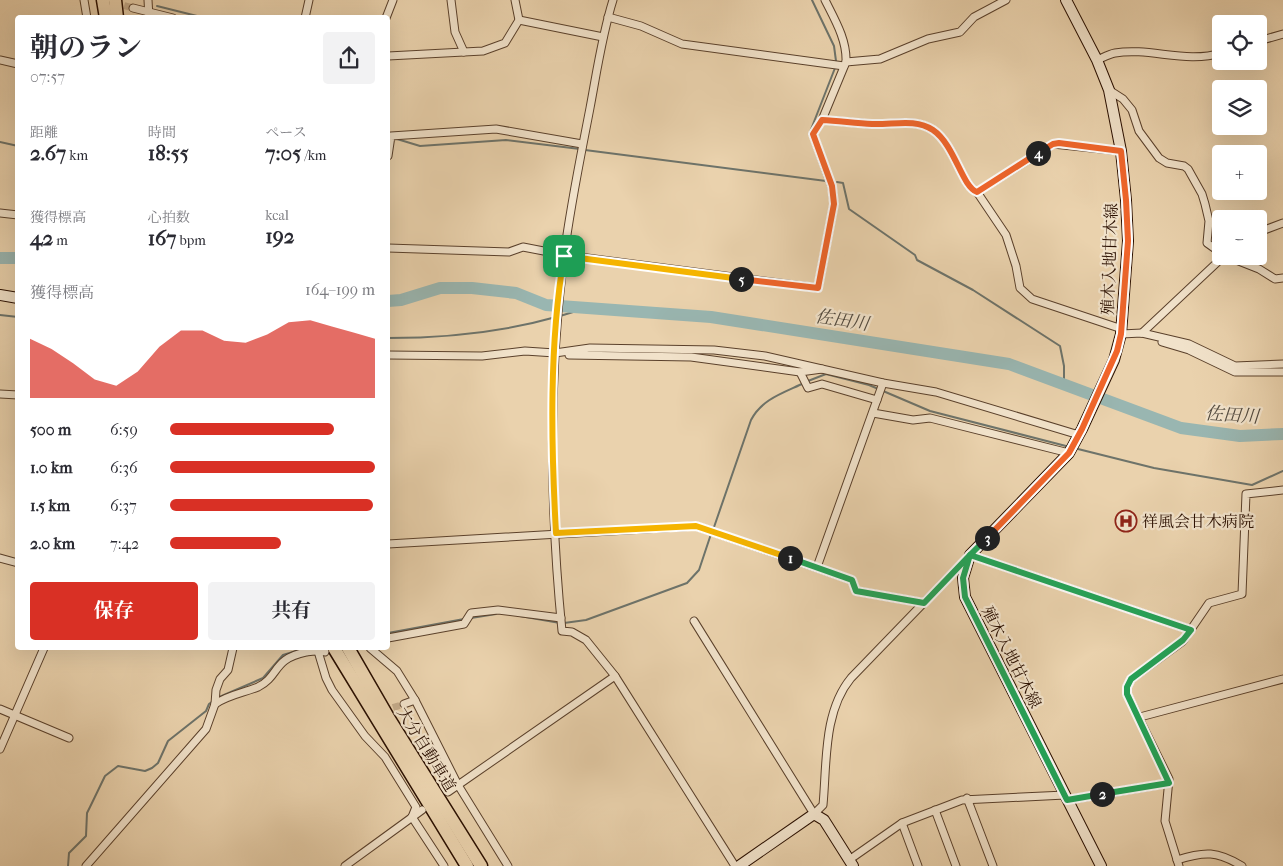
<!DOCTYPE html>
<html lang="ja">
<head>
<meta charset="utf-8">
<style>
	:root { --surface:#fff; --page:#f2f2f3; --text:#2b2b33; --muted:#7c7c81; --accent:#d93025 }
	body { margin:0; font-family:"IM FELL French Canon","Noto Serif JP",serif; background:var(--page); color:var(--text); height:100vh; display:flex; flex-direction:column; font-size:19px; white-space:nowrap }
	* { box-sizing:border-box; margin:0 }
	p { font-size:16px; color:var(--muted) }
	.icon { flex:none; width:28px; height:28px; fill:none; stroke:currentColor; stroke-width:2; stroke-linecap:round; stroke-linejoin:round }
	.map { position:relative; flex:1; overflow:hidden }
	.side { position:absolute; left:15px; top:15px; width:375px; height:635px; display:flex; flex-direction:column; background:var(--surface); border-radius:5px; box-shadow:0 5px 20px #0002 }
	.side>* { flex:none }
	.fabs { position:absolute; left:1212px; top:15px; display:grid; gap:10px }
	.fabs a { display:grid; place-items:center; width:55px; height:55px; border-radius:5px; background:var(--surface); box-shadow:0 5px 20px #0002; font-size:25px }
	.pin { position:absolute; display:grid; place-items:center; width:42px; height:42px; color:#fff; margin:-21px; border-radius:10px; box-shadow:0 2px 8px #0006 }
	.km { position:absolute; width:25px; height:25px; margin:-12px; border-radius:50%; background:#222; color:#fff; font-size:14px; line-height:25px; text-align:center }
	.round { display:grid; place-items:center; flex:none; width:52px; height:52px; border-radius:5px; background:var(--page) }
	.head { display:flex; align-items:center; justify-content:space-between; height:85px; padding:0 15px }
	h1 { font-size:28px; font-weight:700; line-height:38px }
	.figures { display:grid; grid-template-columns:repeat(3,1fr); gap:8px; height:85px; padding:5px 15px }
	.figures div { display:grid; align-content:center }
	.figures b { font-size:21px; font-weight:700 }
	.figures small { font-size:14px; font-weight:400 }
	.figures p { font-size:14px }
	.chart { height:140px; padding:10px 15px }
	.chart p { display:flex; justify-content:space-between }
	.chart svg { width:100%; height:90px; margin-top:5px; fill:var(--accent); opacity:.7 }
	.cta { display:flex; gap:10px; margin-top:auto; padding:10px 15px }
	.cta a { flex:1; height:58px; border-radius:5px; background:var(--accent); color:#fff; font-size:20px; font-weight:700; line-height:58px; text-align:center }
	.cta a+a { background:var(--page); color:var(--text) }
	ul { padding:0 15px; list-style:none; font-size:16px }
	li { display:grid; grid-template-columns:80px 60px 1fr; align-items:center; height:38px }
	li i { height:12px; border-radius:6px; background:var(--accent) }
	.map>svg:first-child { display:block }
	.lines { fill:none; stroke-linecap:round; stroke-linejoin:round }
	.stream { stroke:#6d736a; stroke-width:2 }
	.river { stroke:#99b6b1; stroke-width:12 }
	.street-tunnel { stroke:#c4ab8a; stroke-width:7; stroke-dasharray:7 3.5; stroke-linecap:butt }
	.street-casing { stroke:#5a402b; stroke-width:9 }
	.secondary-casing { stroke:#2a0f00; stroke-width:12 }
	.highway-casing { stroke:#2a0f00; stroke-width:15 }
	.street { stroke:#f1e2ca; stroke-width:7 }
	.secondary { stroke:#f1e2ca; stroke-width:10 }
	.highway { stroke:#ead2ad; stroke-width:12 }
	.split-1-casing { stroke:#fff; stroke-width:10 }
	.split-2-casing { stroke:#fff; stroke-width:10 }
	.split-3-casing { stroke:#fff; stroke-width:10 }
	.split-4-casing { stroke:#fff; stroke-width:10 }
	.split-5-casing { stroke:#fff; stroke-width:10 }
	.split-6-casing { stroke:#fff; stroke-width:10 }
	.split-1 { stroke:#f5b400; stroke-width:6 }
	.split-2 { stroke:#22a559; stroke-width:6 }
	.split-3 { stroke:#22a559; stroke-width:6 }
	.split-4 { stroke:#f0652b; stroke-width:6 }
	.split-5 { stroke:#f0652b; stroke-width:6 }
	.split-6 { stroke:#f5b400; stroke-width:6 }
	.labels { text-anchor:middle; stroke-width:4.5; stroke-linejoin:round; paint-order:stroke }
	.street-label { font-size:16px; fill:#2a0f00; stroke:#f1e2ca }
	.poi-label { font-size:16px; fill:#2a0f00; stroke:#f1e2ca; text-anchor:start }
	.water-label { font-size:18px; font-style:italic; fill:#51493e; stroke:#f1e2ca }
</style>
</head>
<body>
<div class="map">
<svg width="1283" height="866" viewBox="0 0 1283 866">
	<rect width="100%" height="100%" fill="#ead2ad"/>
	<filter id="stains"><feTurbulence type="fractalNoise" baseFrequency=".004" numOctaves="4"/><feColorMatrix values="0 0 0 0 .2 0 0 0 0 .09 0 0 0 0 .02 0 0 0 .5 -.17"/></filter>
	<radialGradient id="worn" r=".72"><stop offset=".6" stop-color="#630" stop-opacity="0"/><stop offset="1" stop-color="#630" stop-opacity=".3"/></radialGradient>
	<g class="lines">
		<!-- stream -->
		<g class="stream">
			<path d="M812,0l22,46 2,15"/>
			<path d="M157,6l48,12"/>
			<path d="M397,139l23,7 86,-6 74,9"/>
			<path d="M0,142l18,4"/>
			<path d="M585,150l241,31 -16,-49 25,-64"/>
			<path d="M837,182l6,1 6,26 66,46 2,5 56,30 87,56 4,20v18"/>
			<path d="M0,315l18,2"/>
			<path d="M560,316l23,-7"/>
			<path d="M388,338c55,0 115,-6 168,-21"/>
			<path d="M808,381l18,-7 43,11 61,26 136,35"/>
			<path d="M1078,449l76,19 98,17 31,-14"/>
			<path d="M713,530l38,-110c11,-21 32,-27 53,-37"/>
			<path d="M520,616l40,7"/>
			<path d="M471,618l25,-4"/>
			<path d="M564,623l22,-3 101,-37 12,-13 12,-36"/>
			<path d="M388,633l76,-14"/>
			<path d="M217,698l46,-20 20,-23 23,-7"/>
			<path d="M68,866l1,-13 17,-17 1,-23 3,-6 15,-31 13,-10 27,5 7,-3 6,-5 10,-22 38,-30 3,-7 4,-3"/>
		</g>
		<!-- river -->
		<g class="river">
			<path d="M0,258h18"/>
			<path d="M388,301l13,-1 39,-12h32l44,5 30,12 165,12 298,47 172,64 59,8 43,-2"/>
		</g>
		<!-- street-tunnel -->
		<g class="street-tunnel">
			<path d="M114,3l19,5"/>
			<path d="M383,711l21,-7"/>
		</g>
		<!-- street casing -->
		<g class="street-casing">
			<g id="street">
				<path d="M84,0l3,18"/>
				<path d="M148,0l1,18"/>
				<path d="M451,0l4,32 9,20"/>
				<path d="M613,0c-11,35 -16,71 -23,108 -10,52 -21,104 -27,156 -15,122 -13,245 -1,367l10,1 14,8 29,36 120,190"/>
				<path d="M133,8l40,10"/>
				<path d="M608,17l33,9 41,18 162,22"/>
				<path d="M305,18l4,-18"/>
				<path d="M386,18l7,-18"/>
				<path d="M519,20l84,17"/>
				<path d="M1259,41l24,-7"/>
				<path d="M388,56l95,-5 22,-8 14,-23 -4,-20"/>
				<path d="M0,60l18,4"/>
				<path d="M1097,60c5,-2 12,-6 18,-7 35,-6 71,11 106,0"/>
				<path d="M846,62l34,-3 48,-20 32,-7 14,-15 32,-17"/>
				<path d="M1109,90l14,9 9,11 7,21 20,27 8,5 17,3 4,3 14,25 3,10 4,17 -2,22 14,10"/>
				<path d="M822,120c17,1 33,3 50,4 21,1 43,-6 61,6 22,15 29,57 44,62l76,-48 68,7"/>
				<path d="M388,156l3,-20 105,-7 86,15"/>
				<path d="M977,192l29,43 10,31 4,22 12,11 90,30"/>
				<path d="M0,213l18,2"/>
				<path d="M1259,232l24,-9"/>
				<path d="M388,248l121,4 14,-5 41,8 254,33 16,-84 -2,-17 -19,-53 9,-14 24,-58c1,-22 -11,-42 -21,-62"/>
				<path d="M1226,256l33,13 16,10 8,-1"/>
				<path d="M1142,333l82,-77"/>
				<path d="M1121,334l21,-1 47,11 46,22 48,-2"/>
				<path d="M1162,342l27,8 46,22h48"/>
				<path d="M388,355l94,1 43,-5 30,2 35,-5 124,2 51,6 118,27 53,9 143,43"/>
				<path d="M569,355l122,2 109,15"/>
				<path d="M822,369l-22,3 8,16 14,-4 55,16"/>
				<path d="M0,394l18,1"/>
				<path d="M873,413l40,7 17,-2 139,35"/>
				<path d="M388,544l308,-18 156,54 4,11 68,12"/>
				<path d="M0,558l18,5"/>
				<path d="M817,567l66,-184"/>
				<path d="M694,621l120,193 9,-9c4,-42 0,-93 28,-127l119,-123 221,75"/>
				<path d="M388,638l76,-14 7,-11 27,-3 63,8"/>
				<path d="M317,648l9,30 6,12 33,46 20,21 31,50 -4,10"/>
				<path d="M370,648l27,23 18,29 43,85 50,81"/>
				<path d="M215,704c13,-9 28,-11 43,-17 22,-11 14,-28 48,-35 7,-1 12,-2 19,0"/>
				<path d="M404,704l11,-4"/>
				<path d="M0,709l69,29"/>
				<path d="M1140,717l143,-38"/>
				<path d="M0,749l44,-101"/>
				<path d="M448,792l167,-116"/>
				<path d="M967,798l26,68"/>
				<path d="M1067,800l102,-17"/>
				<path d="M935,810l21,56"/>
				<path d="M412,817l32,49"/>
				<path d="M902,823l16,43"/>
				<path d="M849,860l53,-37 60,-23 103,-5"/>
				<path d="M1177,860c28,-9 40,-9 65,6"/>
				<path d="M86,866l120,-137 9,-25 1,-14 4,-11 8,-9 5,-22"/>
				<path d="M345,866l77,-56"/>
				<path d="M1179,866l-14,-45 4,-42 -42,-85v-7l4,-8 52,-38 26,-38 33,-9 4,-100 37,-4"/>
			</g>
		</g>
		<!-- secondary casing -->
		<g class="secondary-casing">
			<g id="secondary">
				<path d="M1066,0l31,60 12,30 12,61 5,49 2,41 -7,93 -7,26 -32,69 -13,24 -99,102 -7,23 2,19 136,269"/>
				<path d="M0,295l18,3"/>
				<path d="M739,866l75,-52 10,6 29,46"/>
			</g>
		</g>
		<!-- highway casing -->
		<g class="highway-casing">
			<g id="highway">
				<path d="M103,0l3,18"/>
				<path d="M115,0l2,18"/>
				<path d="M334,648l133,218"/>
				<path d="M348,648l41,71 92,147"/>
			</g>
		</g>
		<!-- street -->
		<use href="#street" class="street"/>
		<!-- secondary -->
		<use href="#secondary" class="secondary"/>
		<!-- highway -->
		<use href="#highway" class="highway"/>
	</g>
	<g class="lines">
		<!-- split-1 casing -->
		<g class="split-1-casing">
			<path id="split-1" d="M564,256c-15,89 -13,186 -8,277l140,-7 94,32"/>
		</g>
		<!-- split-2 casing -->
		<g class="split-2-casing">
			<path id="split-2" d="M790,558l62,22 4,11 68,12 46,-48 -7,23 2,19 102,203 35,-6"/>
		</g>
		<!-- split-3 casing -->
		<g class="split-3-casing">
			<path id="split-3" d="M987,538l-17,17 221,75 -8,10 -52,39 -4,8v7l42,89 -67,11"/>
		</g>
		<!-- split-4 casing -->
		<g class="split-4-casing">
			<path id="split-4" d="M987,538l82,-85 13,-24 35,-78 4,-17 7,-93 -2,-41 -5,-49 -62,-8 -6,1 -15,9"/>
		</g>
		<!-- split-5 casing -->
		<g class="split-5-casing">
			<path id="split-5" d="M741,279l77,9 16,-84 -2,-18 -19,-52 9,-14c17,1 33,3 50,4 21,1 43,-6 61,6 22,15 29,57 44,62l61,-39"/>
		</g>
		<!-- split-6 casing -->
		<g class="split-6-casing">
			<path id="split-6" d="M564,256l177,23"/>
		</g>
		<!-- split-1 -->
		<use href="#split-1" class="split-1"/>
		<!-- split-2 -->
		<use href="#split-2" class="split-2"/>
		<!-- split-3 -->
		<use href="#split-3" class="split-3"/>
		<!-- split-4 -->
		<use href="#split-4" class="split-4"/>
		<!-- split-5 -->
		<use href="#split-5" class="split-5"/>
		<!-- split-6 -->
		<use href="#split-6" class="split-6"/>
	</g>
	<!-- icons -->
	<defs>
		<g id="hospital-ring" transform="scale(1.125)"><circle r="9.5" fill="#f1e2ca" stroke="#8f2418" stroke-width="1.5"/><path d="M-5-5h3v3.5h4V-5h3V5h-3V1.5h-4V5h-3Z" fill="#8f2418"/></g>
	</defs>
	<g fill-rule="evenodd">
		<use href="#hospital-ring" x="1126" y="521"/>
	</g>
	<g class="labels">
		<!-- street labels -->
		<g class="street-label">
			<text transform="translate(1109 259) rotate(-88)" y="6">殖木入地甘木線</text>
			<text transform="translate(1012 657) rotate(63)" y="6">殖木入地甘木線</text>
			<text transform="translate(427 749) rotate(58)" y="6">大分自動車道</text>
		</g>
		<!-- poi labels -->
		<g class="poi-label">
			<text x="1142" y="527">祥風会甘木病院</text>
		</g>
		<!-- water labels -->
		<g class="water-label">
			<text transform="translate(842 320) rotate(9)" y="6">佐田川</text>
			<text transform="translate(1232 415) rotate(4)" y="6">佐田川</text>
		</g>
	</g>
	<rect width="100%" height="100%" filter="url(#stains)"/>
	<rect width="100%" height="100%" fill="url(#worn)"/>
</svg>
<div class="fabs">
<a><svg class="icon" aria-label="locate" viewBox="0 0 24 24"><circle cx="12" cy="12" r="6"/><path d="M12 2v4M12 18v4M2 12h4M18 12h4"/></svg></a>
<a><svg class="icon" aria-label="layers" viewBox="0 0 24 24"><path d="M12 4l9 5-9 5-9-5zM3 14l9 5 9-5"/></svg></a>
<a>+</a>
<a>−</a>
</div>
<div class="pin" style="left:564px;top:256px;background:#1e9e55"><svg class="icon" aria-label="arrive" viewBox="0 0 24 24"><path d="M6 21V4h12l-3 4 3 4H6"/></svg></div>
<b class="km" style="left:790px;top:558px">1</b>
<b class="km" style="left:1102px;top:794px">2</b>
<b class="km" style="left:987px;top:538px">3</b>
<b class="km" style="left:1038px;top:153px">4</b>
<b class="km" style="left:741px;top:279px">5</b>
<section class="side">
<div class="head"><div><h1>朝のラン</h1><p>07:57</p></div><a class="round"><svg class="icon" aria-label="share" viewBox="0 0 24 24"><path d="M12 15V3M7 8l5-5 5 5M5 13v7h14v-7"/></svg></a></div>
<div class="figures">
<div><p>距離</p><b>2.67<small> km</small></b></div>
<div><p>時間</p><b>18:55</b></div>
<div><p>ペース</p><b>7:05<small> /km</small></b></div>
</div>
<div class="figures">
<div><p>獲得標高</p><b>42<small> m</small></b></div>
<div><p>心拍数</p><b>167<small> bpm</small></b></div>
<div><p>kcal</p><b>192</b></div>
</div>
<div class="chart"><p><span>獲得標高</span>164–199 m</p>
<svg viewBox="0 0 160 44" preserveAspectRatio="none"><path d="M0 44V15L10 20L20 27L30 35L40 38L50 31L60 19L70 11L80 11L90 16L100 17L110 13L120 7L130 6L140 9L150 12L160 15V44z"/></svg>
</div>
<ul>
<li><b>500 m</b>6:59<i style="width:80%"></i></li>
<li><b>1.0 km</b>6:36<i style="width:100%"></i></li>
<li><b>1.5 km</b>6:37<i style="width:99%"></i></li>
<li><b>2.0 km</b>7:42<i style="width:54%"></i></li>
</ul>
<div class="cta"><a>保存</a><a>共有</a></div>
</section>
</div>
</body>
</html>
